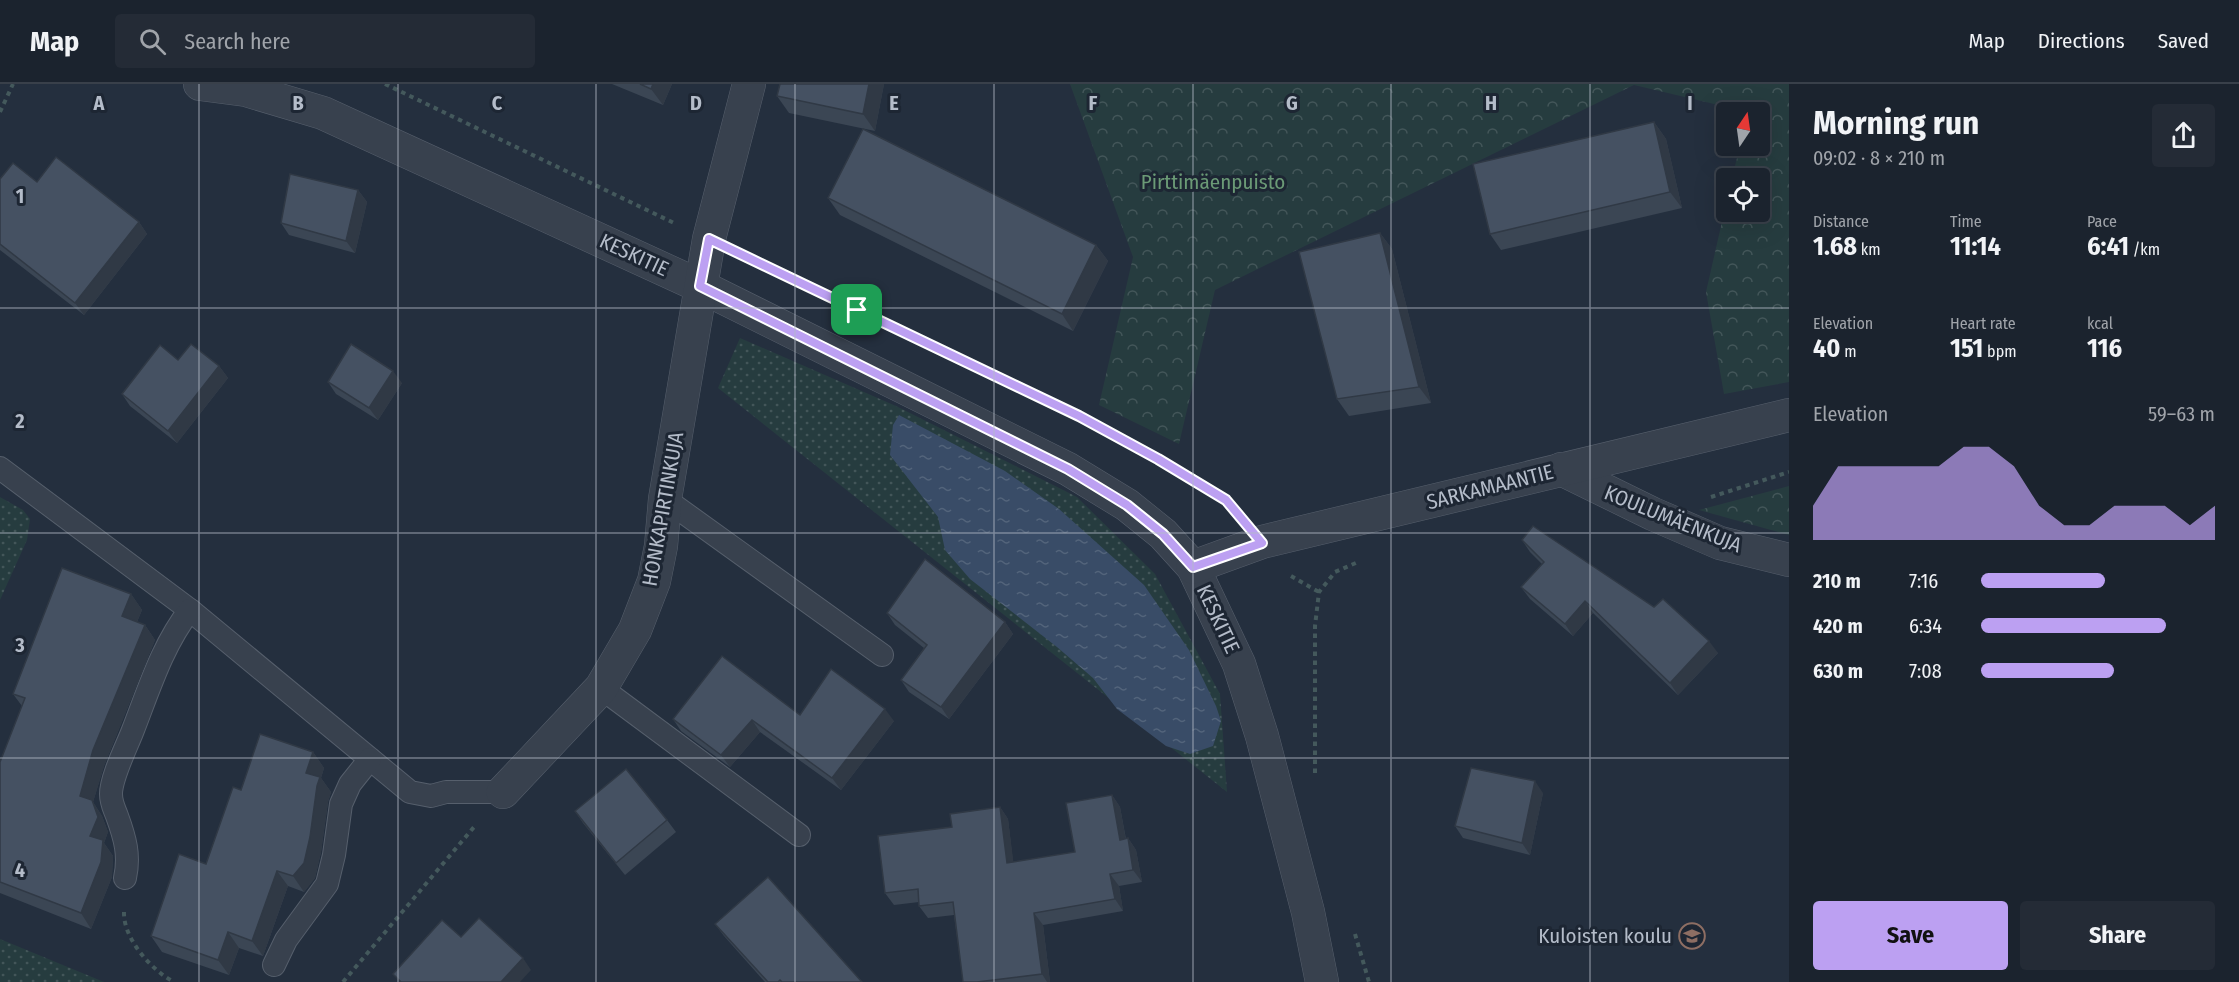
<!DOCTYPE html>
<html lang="en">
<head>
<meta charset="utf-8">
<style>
	:root { --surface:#1b232e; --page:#242b36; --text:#f1f3f6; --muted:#a0a4aa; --line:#39404a; --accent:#bca0f2 }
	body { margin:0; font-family:"Fira Sans Condensed",sans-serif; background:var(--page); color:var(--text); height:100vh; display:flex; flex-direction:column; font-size:22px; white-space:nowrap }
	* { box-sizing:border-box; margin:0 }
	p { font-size:20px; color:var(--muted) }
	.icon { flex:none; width:33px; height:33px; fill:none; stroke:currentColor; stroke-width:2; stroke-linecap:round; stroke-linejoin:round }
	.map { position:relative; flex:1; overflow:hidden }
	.drawer { display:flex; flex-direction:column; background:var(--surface); width:450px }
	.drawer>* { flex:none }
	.needle { width:39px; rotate:13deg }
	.fabs { position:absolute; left:1716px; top:18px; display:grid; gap:12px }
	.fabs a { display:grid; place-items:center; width:54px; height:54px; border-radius:6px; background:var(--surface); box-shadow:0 6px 24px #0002,0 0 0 2px var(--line); font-size:30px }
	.pin { position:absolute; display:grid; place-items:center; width:51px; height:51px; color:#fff; margin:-26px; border-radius:12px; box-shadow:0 3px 9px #0006 }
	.round { display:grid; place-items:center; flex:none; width:63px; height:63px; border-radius:6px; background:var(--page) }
	.summary { display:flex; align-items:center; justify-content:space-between; height:102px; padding:0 24px }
	h1 { font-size:33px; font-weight:700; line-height:45px }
	.stats { display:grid; grid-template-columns:repeat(3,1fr); gap:9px; height:102px; padding:6px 24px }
	.stats div { display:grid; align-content:center }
	.stats b { font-size:26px; font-weight:700 }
	.stats small { font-size:16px; font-weight:400 }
	.stats p { font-size:16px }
	.chart { height:168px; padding:12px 24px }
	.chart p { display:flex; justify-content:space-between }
	.chart svg { width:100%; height:108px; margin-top:6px; fill:var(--accent); opacity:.7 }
	.button { display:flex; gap:12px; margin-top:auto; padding:12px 24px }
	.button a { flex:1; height:69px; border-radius:6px; background:var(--accent); color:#111; font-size:24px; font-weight:700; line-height:69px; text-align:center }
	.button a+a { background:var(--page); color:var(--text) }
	ul { padding:0 24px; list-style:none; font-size:20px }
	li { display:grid; grid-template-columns:96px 72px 1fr; align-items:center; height:45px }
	li i { height:15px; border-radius:8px; background:var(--accent) }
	header { display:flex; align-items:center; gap:36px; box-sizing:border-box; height:84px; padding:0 30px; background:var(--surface); border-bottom:2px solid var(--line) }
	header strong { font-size:28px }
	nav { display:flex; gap:33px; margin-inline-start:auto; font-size:21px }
	.search { width:420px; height:54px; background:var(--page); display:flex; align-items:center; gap:15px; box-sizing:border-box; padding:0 21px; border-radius:6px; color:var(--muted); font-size:22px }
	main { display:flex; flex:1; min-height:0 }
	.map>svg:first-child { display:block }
	.forest { fill:url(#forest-crowns) }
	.park { fill:url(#park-dots) }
	.water { fill:url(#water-ripples) }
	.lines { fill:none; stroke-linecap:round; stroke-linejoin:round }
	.service-casing { stroke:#565f6c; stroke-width:24 }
	.minor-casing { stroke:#565f6c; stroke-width:34 }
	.path { stroke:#44595c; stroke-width:4; stroke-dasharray:4.5 4.5; stroke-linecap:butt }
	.service { stroke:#38414e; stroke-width:22 }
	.minor { stroke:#38414e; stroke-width:33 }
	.wall { fill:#3b4654 }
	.shaded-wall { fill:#303945 }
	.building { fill:#455162; stroke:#303945; stroke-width:1.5 }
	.route-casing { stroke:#fff; stroke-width:12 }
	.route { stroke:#bca0f2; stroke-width:8 }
	.grid { fill:none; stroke:#b4bcc9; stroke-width:1.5; stroke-opacity:0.55 }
	.labels { text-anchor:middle; stroke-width:6; stroke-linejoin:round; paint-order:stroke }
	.park-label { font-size:21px; fill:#6b9a76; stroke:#1d2633 }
	.street-label { font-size:21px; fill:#b4bcc9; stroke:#1d2633 }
	.poi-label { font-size:21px; fill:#b4bcc9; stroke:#1d2633; text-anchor:end }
	.grid-label { font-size:20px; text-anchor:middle; font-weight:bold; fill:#b4bcc9; stroke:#1d2633; stroke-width:6; stroke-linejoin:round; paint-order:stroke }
</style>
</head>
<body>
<header>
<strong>Map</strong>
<div class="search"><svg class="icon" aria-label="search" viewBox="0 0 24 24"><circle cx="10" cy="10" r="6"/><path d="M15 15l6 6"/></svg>Search here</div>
<nav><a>Map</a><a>Directions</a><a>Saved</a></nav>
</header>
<main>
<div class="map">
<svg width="1789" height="898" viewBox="0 0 1789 898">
	<defs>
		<pattern id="forest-crowns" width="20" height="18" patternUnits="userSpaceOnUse" patternTransform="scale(1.5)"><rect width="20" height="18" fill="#263c3f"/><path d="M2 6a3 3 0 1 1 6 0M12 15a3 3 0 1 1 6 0" fill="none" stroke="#435659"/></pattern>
		<pattern id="park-dots" width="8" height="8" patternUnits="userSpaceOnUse" patternTransform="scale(1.5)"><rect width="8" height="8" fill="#263c3f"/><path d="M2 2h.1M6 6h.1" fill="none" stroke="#435659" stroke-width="1.8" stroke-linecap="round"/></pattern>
		<pattern id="water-ripples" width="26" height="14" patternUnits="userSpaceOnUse" patternTransform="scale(1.5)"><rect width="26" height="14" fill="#394c67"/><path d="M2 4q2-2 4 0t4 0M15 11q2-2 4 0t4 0" fill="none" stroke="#53647b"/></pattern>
	</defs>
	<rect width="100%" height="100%" fill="#242f3e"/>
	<!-- forest -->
	<g class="forest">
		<path d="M1070,0h719v298l-65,12 -18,-102 20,-88v8h34v-34h-28l8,-32h20v-34h-12l-114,-27 -419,205 -36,154 -80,-39 34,-148z"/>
		<path d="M1789,402v49l-90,-25z"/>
	</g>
	<!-- park -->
	<g class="park">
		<path d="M740,254l156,68 181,91 78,77 65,120 7,98 -509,-404z"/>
		<path d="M0,413l23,13 7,9 -3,21 -27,60z"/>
		<path d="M0,855l104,43h-104z"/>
	</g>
	<!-- water -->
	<path class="water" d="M899,331l106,56 54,38 85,76 45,65 27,56 5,15 -8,25 -23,8 -24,-8 -49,-37 -24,-31 -36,-31 -87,-68 -25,-29 -7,-33 -48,-62 3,-30z"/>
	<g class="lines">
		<!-- service casing -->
		<g class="service-casing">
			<g id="service">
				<path d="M0,384l190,142 220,182 21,4 15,-4h57"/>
				<path d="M665,415l217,156"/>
				<path d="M601,604l198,147"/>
				<path d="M125,794c5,-23 0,-40 -8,-62 -3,-8 -6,-13 -6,-22 0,-17 16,-48 22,-64 16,-41 30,-86 57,-120"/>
				<path d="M274,881l12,-25 41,-56 7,-29 7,-51 9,-20 20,-25"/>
			</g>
		</g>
		<!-- minor casing -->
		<g class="minor-casing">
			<g id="minor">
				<path d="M200,0l46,6 77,23 377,173 368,183 59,36 36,29 30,33 46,97 23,72 46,176 14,70"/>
				<path d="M1561,385l92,45 67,29 69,17"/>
				<path d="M1193,483l69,-25 527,-127"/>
				<path d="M503,708l98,-104 34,-58 19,-49 7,-35 4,-47 44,-260 40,-155"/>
			</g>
		</g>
		<!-- path -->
		<g class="path">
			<path d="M385,0l289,139"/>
			<path d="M0,28l13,-28"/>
			<path d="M746,173c127,61 258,118 382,186 31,16 87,43 108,68"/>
			<path d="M1711,413l78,-25"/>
			<path d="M1291,492l28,16"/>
			<path d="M1315,689v-147l4,-34 16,-20 23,-10"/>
			<path d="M124,828c-1,26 27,58 50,70"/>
			<path d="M1355,850l14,48"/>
			<path d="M343,898l131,-155"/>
		</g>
		<!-- service -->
		<use href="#service" class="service"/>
		<!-- minor -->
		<use href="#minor" class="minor"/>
	</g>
	<!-- wall -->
	<g class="wall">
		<path d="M612,0h60l-9,21z"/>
		<path d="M780,0h104l-9,47 -86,-18 -12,-17z"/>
		<path d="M1654,38l12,17 16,69 -181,42 -11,-16z"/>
		<path d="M0,95l37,3 102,40 8,12 -63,81 -84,-65z"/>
		<path d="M358,106l9,12 -12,51 -66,-18 -8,-12z"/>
		<path d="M828,114l268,47 12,16 -35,70 -233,-116z"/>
		<path d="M1380,149l12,16 39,154 -82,13 -12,-17z"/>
		<path d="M219,282l9,12 -51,65 -47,-37 -8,-12z"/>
		<path d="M328,298l74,1 -24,37 -42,-26z"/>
		<path d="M1522,456l196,113 -40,42 -85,-82 -20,23 -43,-37 -9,-12 21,-23 -12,-12z"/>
		<path d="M131,510l11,16 -5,12 8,3 10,15 -51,126 -11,36 9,14 6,16 -4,11 9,13 -1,21 -21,52 -91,-36v-131l22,-56 -9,-12z"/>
		<path d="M887,529l118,9 8,12 -64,85 -40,-27 -8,-12 23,-32 -29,-23z"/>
		<path d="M800,631l94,6 -53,69 -81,-58 -30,35 -49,-36 -8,-12z"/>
		<path d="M313,668l11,16 -3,10 10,14 -3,10 -7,50 -6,26 -11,14 -16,-6 -25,70 -24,-8 -10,27 -67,-23 -11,-16 55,-72 35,-74z"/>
		<path d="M1543,709l-13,62 -67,-17 -8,-12z"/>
		<path d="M1112,711l8,12 6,32 2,-1 8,12 6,32 -23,4 4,25 -80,14 7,57h-87l-9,-67 -26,3 -9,-12v-4l-25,3 -9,-12 67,-66 48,-20 8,12 5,43 62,-10z"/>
		<path d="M575,727l92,9 9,12 -51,43 -42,-52z"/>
		<path d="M715,840l147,58h-97l-41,-46z"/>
	</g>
	<!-- shaded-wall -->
	<g class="shaded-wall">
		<path d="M653,0h19l-9,21 -12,-16z"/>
		<path d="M869,0h15l-9,47 -12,-17z"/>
		<path d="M1654,38l12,17 16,69 -12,-16z"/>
		<path d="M358,106l9,12 -12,51 -9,-12z"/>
		<path d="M139,138l8,12 -63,81 -9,-12z"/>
		<path d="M1380,149l12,16 39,154 -12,-16z"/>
		<path d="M1096,161l12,16 -35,70 -11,-17z"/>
		<path d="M219,282l9,12 -51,65 -9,-12z"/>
		<path d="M393,287l9,12 -24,37 -9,-12z"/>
		<path d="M131,510l11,16 -9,21 -11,-15z"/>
		<path d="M1585,517l8,12 -20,23 -8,-12z"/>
		<path d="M1005,538l8,12 -64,85 -8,-12z"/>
		<path d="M145,541l10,15 -51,126 -11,36 9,14 6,16 -4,11 9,13 -1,21 -21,52 -10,-16 9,-77 -10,-40 13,-46z"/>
		<path d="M1709,557l9,12 -40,42 -8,-12z"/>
		<path d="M885,625l9,12 -53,69 -9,-12z"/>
		<path d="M752,636l8,12 -30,35 -9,-12z"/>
		<path d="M313,668l11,16 -3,10 10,14 -3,10 -7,50 -6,26 -11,14 -11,-16 13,-103z"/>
		<path d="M1535,697l8,12 -13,62 -8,-12z"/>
		<path d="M1112,711l8,12 8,45 -8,-12z"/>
		<path d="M1000,723l8,12 7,56 -8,-12z"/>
		<path d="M1128,754l8,12 6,32 -9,-12z"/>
		<path d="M277,787l11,15 -25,70 -11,-15z"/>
		<path d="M1110,790l9,12 4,25 -8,-12z"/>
		<path d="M1034,829l9,12 7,57h-3l-5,-8z"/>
		<path d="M228,848l11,16 -10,27 -11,-15z"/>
		<path d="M523,874l8,12 -11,12h-19z"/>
	</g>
	<!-- building -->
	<g class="building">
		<path d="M640,0h13l-2,5z"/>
		<path d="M780,0h89l-6,30 -86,-18z"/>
		<path d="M1654,38l16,70 -180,42 -17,-70z"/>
		<path d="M863,45l233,116 -34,69 -234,-116z"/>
		<path d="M56,73l83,65 -64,81 -75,-59v-65l13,-16 24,19z"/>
		<path d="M290,90l68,16 -12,51 -65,-18z"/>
		<path d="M1380,149l39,154 -82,12 -38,-147z"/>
		<path d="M191,260l28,22 -51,65 -46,-37 38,-49 18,15z"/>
		<path d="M351,260l42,27 -24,37 -41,-26z"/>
		<path d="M1533,442l121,81 9,-8 46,42 -39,42 -85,-82 -20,23 -44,-37 23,-25 -22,-22z"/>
		<path d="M925,475l80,63 -64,85 -40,-27 26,-35 -40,-32z"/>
		<path d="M62,484l69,26 -9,22 23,9 -52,125 -13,46 12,4 6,17 -8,19 13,4 -2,22 -20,51 -81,-31v-120l25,-64 -12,-4z"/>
		<path d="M722,572l78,59 31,-46 54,40 -53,69 -80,-58 -31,35 -48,-36z"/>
		<path d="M260,650l53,18 -7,21 14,4 -3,9 -7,51 -6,26 -11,13 -16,-5 -25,70 -24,-9 -10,28 -67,-24 28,-82 27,10 27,-77 8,3z"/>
		<path d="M1471,684l64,13 -13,62 -67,-17z"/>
		<path d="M626,685l41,51 -51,43 -41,-52z"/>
		<path d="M1112,711l8,45 8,-2 5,32 -23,4 5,25 -81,14 8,61 -65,8h-14l-10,-80 -34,4 -1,-17 -33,4 -7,-57 74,-9 -2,-13 50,-7 7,56 68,-11 -9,-49z"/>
		<path d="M768,793l94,105h-80l-2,-2 -2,2h-10l-53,-58z"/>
		<path d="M479,834l44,40 -22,24h-100l-8,-8 49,-54 19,17z"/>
	</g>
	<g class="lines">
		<!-- route casing -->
		<g class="route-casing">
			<path id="route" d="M709,155l370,177 79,43 68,41 36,43 -69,24 -30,-33 -36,-29 -59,-36 -368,-183z"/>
		</g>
		<!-- route -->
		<use href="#route" class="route"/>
	</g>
	<!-- grid -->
	<path class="grid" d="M199,0v898M398,0v898M596,0v898M795,0v898M994,0v898M1193,0v898M1391,0v898M1590,0v898M0,224h1789M0,449h1789M0,674h1789"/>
	<!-- icons -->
	<defs>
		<g id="school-ring" transform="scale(1.35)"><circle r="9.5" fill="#1d2633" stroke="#8d6e63" stroke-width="1.5"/><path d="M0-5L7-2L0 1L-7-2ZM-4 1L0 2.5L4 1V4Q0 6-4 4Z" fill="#8d6e63"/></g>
	</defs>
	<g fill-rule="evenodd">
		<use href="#school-ring" x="1692" y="852"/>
	</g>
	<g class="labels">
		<!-- park labels -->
		<g class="park-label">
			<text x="1213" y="105">Pirttimäenpuisto</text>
		</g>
		<!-- street labels -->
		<g class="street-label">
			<text transform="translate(634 171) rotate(25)" y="7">KESKITIE</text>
			<text transform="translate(1490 403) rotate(-14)" y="7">SARKAMAANTIE</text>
			<text transform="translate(663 425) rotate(-80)" y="7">HONKAPIRTINKUJA</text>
			<text transform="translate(1673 435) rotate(22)" y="7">KOULUMÄENKUJA</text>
			<text transform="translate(1218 535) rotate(65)" y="7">KESKITIE</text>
		</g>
		<!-- poi labels -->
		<g class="poi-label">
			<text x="1672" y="859">Kuloisten koulu</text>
		</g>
	</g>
	<g class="grid-label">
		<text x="99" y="26">A</text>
		<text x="298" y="26">B</text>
		<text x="497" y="26">C</text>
		<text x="696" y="26">D</text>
		<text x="894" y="26">E</text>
		<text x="1093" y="26">F</text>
		<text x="1292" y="26">G</text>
		<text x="1491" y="26">H</text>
		<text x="1690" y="26">I</text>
		<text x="20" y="119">1</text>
		<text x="20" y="344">2</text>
		<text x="20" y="568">3</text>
		<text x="20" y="793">4</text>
	</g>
</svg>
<div class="fabs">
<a><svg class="needle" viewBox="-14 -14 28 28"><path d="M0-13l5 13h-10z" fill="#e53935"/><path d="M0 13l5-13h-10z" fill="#a0a4aa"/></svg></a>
<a><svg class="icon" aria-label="locate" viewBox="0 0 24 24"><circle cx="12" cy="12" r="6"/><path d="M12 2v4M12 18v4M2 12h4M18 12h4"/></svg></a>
</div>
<div class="pin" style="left:857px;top:226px;background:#1e9e55"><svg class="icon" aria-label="arrive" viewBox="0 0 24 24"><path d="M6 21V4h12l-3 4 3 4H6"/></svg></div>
</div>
<section class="drawer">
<div class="summary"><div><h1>Morning run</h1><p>09:02 · 8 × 210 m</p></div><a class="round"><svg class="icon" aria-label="share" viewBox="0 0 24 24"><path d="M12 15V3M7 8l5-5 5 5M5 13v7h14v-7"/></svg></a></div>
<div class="stats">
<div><p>Distance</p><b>1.68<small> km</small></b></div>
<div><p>Time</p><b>11:14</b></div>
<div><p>Pace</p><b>6:41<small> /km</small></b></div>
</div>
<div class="stats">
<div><p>Elevation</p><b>40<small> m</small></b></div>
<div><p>Heart rate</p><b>151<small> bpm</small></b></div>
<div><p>kcal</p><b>116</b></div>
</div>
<div class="chart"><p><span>Elevation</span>59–63 m</p>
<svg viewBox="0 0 160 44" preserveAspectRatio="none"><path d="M0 44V30L10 14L20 14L30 14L40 14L50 14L60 6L70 6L80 14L90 30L100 38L110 38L120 30L130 30L140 30L150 38L160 30V44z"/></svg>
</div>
<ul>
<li><b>210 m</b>7:16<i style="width:53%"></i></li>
<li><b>420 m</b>6:34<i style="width:79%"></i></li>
<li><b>630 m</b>7:08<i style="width:57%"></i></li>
</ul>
<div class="button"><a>Save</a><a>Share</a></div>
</section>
</main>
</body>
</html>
